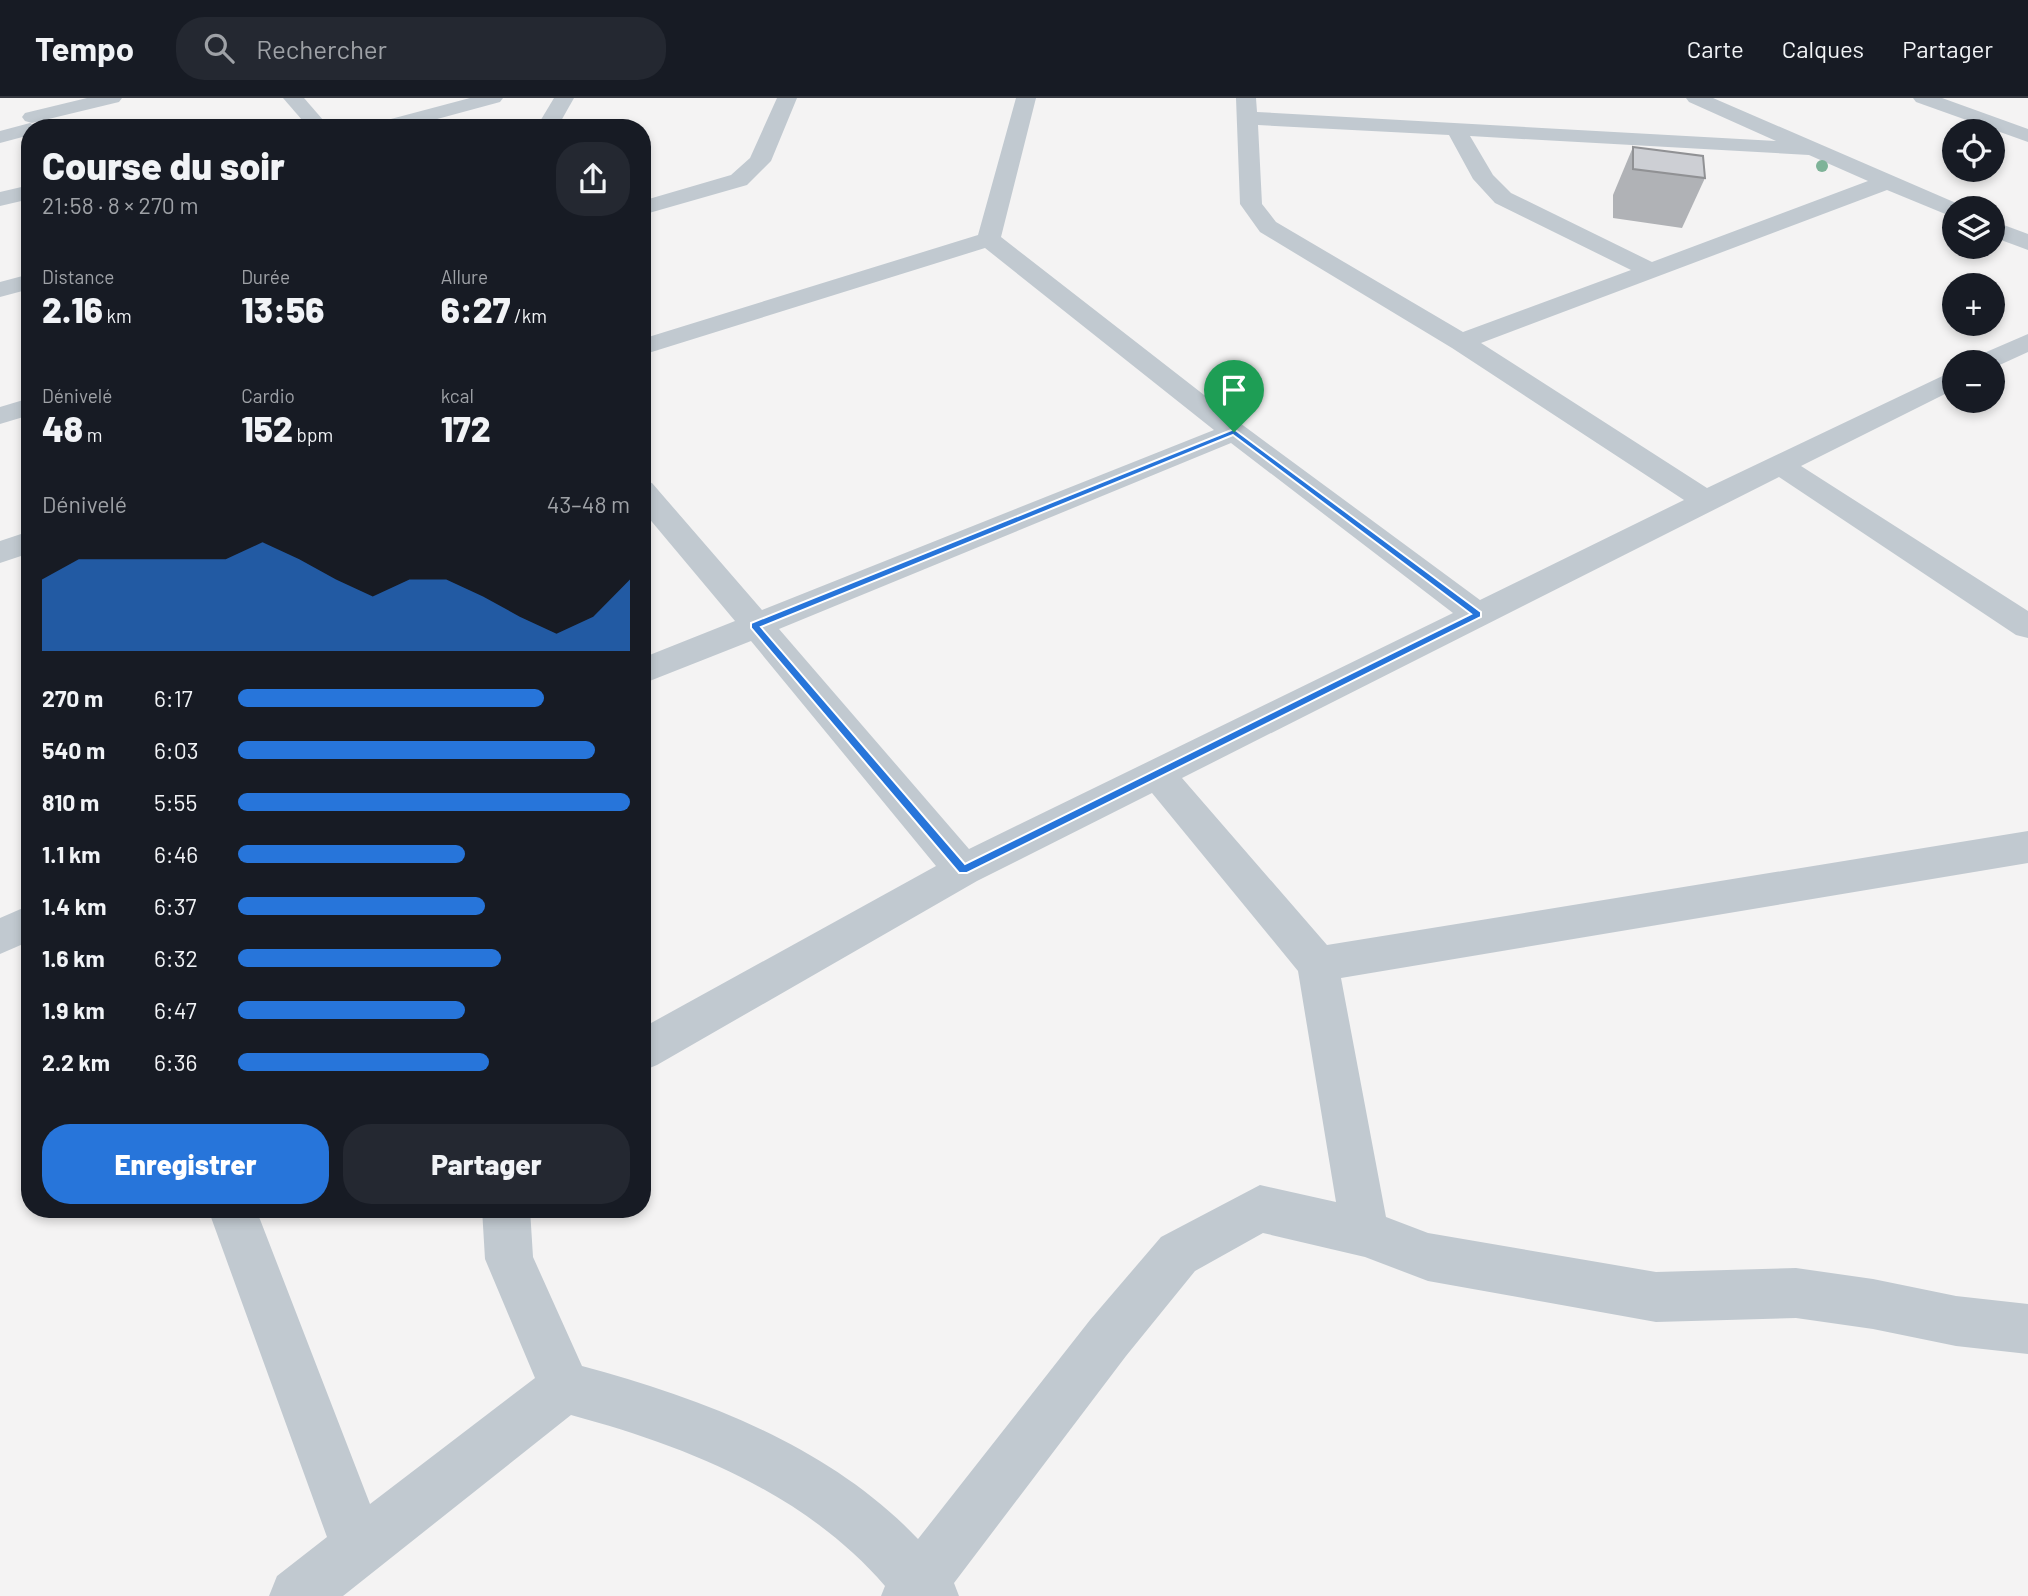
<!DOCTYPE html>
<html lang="fr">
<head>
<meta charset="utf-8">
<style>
	:root { --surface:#171b24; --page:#242831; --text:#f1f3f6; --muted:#9ea1a6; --line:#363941; --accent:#2775da }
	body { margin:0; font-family:Barlow,sans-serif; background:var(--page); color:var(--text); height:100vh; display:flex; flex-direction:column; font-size:26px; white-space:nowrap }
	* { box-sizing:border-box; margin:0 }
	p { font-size:23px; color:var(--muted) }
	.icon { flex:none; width:38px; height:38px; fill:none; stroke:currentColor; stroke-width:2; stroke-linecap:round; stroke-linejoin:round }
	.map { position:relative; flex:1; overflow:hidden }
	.side { position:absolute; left:21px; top:21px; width:630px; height:1099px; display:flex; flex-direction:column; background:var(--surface); border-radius:28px; box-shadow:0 4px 10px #0003 }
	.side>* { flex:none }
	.buttons { position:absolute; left:1942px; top:21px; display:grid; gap:14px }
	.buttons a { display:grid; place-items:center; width:63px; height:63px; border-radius:50%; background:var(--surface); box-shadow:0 4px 10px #0003; font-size:35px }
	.pin { position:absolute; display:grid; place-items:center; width:60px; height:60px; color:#fff; margin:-72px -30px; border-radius:50% 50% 50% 0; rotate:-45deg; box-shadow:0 0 7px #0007 }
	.pin .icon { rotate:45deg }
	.round { display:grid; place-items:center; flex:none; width:74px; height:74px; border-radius:28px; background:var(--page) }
	.summary { display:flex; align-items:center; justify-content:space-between; height:119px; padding:0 21px }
	h1 { font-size:38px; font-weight:800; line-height:52px }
	.figures { display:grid; grid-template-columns:repeat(3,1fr); gap:10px; height:119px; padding:7px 21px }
	.figures div { display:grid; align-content:center }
	.figures b { font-size:35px; font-weight:800 }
	.figures small { font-size:19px; font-weight:400 }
	.figures p { font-size:19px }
	.chart { height:196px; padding:14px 21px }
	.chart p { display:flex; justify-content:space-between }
	.chart svg { width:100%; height:126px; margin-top:7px; fill:var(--accent); opacity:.7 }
	.action { display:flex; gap:14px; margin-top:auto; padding:14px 21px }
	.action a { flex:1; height:80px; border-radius:28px; background:var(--accent); color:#fff; font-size:28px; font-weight:800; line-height:80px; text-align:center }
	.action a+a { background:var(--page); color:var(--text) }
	ul { padding:0 21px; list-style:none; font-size:23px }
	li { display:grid; grid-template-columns:112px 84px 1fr; align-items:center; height:52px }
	li i { height:18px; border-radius:9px; background:var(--accent) }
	header { display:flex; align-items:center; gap:42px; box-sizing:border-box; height:98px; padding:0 35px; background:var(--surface); border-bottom:2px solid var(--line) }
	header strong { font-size:33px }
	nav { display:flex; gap:38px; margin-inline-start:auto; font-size:24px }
	.search { width:490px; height:63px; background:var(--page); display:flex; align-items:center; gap:18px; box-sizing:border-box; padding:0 24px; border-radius:28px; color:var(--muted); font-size:26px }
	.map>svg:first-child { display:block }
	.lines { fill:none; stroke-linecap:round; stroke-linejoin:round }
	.street { fill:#c1c9d0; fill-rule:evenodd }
	.tree { fill:#7eb398 }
	.wall { fill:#b0b2b6 }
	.building { fill:#cdcfd4; stroke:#909194; stroke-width:2 }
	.route { fill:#2775da; stroke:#fff; stroke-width:2; fill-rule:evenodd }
</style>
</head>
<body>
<header>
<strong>Tempo</strong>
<div class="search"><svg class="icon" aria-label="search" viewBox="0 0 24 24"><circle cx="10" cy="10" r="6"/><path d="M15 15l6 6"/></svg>Rechercher</div>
<nav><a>Carte</a><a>Calques</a><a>Partager</a></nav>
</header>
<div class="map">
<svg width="2028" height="1498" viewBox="0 0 2028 1498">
	<rect width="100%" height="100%" fill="#f4f3f3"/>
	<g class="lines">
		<!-- street -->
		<g class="street">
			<path d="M87,0h35l-3,4 -87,21 -7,-2 -3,-4 3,-4z"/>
			<path d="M283,0h21l26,30h-21z"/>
			<path d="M470,0h33l-3,4 -96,26h-35l3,-4z"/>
			<path d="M554,0h20l-17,30h-21z"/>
			<path d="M777,0h20l-26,63 -24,24 -105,30v-14l89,-26 19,-17z"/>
			<path d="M1016,0h20l-35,139 243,189 236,174 204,-100 -232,-152 -192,-116 -20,-28 -4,-106h20l1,14 519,29 -87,-39 -3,-4h27l250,108 2,2h-10v10l-68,-28 -406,153 226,145 248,-118v19l-154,77 227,145v27l-12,-3 -237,-158 -597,301 145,167 701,-114v32l-687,115 45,239 42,16 228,39 140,-4 77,11 83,17 72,8v50l-72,-8 -83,-17 -77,-11 -140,4 -228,-41 -63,-24 -102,-24 -68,38 -69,85 -172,227 5,13h-78l4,-10c-80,-93 -199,-140 -314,-171l-228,181h-74l8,-20 50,-39 -119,-328h48l114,295 165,-126 -50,-119 -3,-50h48l3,48 49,109c120,32 249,81 336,173l172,-219 71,-83 99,-52 76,17 -38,-231 -146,-178 -175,88 -320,184 -15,6v-43l294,-162 -185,-225 -109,43v-26l93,-37 -93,-111v-29l10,2 110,127 452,-180 -229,-182 -343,107v-16l336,-104zM1258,27l191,10 24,44 22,24 136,67 -168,62 -187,-110 -14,-18zM1470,38l339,19 59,26 -216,81 -141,-69 -18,-18zM1231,345l222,170 -484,236 -190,-220z"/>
			<path d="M1913,0h29l86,31v13l-112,-40z"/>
			<path d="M30,25l10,5h-10v7l-30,8v-12z"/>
			<path d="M30,87v14l-30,7v-14z"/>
			<path d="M1993,123l35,13v16l-35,-13z"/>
			<path d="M30,176v15l-30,8v-15z"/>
			<path d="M2028,236v18l-35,16v-6h-20l4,-6z"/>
			<path d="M30,300v17l-30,9v-17z"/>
			<path d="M30,433v22l-30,10v-22z"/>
			<path d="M30,807v36l-30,13v-36z"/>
		</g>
	</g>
	<!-- trees -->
	<circle class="tree" cx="1822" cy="68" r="6"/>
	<!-- wall -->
	<path class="wall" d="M1633,49l72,31 -23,50 -69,-10v-23z"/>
	<!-- building -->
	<path class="building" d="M1633,49l70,9 2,22 -72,-9z"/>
	<!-- route -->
	<path class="route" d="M1234,331l247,183v5l-514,256h-8l-208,-245v-5zM1233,337l238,179 -506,250 -204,-237z"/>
</svg>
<div class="buttons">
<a><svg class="icon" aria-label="locate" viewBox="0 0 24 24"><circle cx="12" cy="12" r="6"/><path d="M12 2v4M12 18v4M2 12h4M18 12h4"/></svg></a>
<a><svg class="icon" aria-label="layers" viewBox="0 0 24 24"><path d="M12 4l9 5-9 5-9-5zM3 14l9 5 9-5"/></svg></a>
<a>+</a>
<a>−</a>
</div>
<div class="pin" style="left:1234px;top:334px;background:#1e9e55"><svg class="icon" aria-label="arrive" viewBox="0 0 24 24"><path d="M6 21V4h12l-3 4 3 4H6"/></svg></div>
<section class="side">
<div class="summary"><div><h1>Course du soir</h1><p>21:58 · 8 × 270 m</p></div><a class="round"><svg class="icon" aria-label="share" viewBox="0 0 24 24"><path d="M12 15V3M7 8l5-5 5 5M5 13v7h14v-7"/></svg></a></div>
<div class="figures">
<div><p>Distance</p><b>2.16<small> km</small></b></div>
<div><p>Durée</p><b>13:56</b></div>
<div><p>Allure</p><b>6:27<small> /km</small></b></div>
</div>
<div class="figures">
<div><p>Dénivelé</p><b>48<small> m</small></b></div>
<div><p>Cardio</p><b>152<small> bpm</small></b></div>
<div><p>kcal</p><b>172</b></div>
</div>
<div class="chart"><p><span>Dénivelé</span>43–48 m</p>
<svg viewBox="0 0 160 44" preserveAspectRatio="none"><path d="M0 44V19L10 12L20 12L30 12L40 12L50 12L60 6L70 12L80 19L90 25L100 19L110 19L120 25L130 32L140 38L150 32L160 19V44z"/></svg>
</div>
<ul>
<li><b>270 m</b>6:17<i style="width:78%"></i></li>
<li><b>540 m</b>6:03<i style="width:91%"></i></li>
<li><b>810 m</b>5:55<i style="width:100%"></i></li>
<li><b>1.1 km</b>6:46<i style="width:58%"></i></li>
<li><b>1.4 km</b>6:37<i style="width:63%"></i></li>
<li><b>1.6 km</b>6:32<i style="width:67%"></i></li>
<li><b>1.9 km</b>6:47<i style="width:58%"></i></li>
<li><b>2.2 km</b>6:36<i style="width:64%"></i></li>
</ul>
<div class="action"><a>Enregistrer</a><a>Partager</a></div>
</section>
</div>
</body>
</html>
